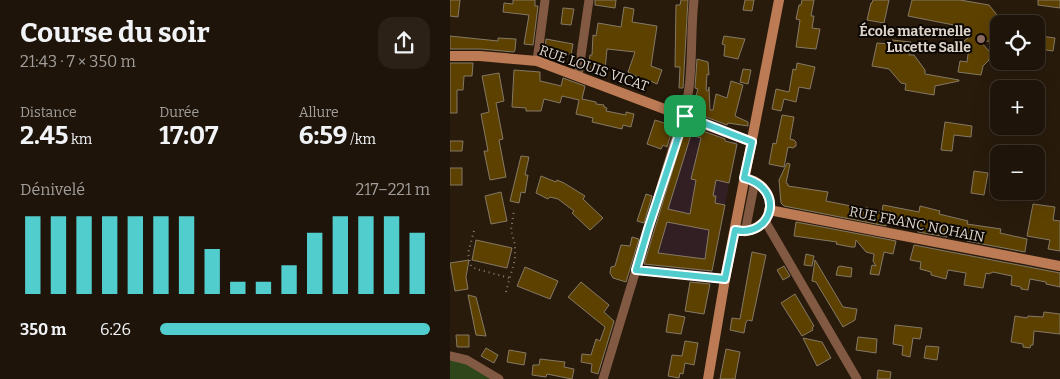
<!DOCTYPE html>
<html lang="fr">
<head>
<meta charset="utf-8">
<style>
	:root { --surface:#1e1409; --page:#2b2117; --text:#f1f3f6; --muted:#a19e9c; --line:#3c332a; --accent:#52cdcd }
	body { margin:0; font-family:Bitter,serif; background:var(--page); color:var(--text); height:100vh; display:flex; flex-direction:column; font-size:19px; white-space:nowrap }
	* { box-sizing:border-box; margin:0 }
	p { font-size:16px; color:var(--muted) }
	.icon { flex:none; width:28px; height:28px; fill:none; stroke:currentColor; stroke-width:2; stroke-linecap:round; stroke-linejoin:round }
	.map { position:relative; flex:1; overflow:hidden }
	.details { display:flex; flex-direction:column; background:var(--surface); width:450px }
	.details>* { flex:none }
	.buttons { position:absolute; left:540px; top:15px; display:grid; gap:10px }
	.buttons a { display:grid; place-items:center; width:55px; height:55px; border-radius:10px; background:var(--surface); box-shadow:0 5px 20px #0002,0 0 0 1px var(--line); font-size:25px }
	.pin { position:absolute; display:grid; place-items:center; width:42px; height:42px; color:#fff; margin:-21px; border-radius:10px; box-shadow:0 2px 8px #0006 }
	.round { display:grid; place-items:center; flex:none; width:52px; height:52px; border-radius:15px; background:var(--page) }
	.overview { display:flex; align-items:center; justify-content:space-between; height:85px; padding:0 20px }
	h1 { font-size:28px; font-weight:700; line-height:38px }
	.metrics { display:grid; grid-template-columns:repeat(3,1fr); gap:8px; height:85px; padding:5px 20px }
	.metrics div { display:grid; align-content:center }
	.metrics b { font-size:25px; font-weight:700 }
	.metrics small { font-size:14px; font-weight:400 }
	.metrics p { font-size:14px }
	.chart { height:140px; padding:10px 20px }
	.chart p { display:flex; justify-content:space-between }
	.chart svg { width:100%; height:90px; margin-top:5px; stroke:var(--accent); stroke-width:6 }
	ul { padding:0 20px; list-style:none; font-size:16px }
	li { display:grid; grid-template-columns:80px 60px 1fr; align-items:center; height:38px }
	li i { height:12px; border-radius:6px; background:var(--accent) }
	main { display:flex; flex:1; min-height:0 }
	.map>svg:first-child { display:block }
	.education { fill:#321f23 }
	.green { fill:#2e461a }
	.building { fill:#5d4100; stroke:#857965; fill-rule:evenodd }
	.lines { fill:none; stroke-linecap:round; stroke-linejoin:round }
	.path { stroke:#887d71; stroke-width:2; stroke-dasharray:1 4; stroke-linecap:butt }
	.street { stroke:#825a43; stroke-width:9 }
	.secondary { stroke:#bc7b55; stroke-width:10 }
	.route-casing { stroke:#fff; stroke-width:10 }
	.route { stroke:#52cdcd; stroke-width:6 }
	.education-dot { fill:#8d6e63; stroke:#0c0703; stroke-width:2 }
	.labels { text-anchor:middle; stroke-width:4; stroke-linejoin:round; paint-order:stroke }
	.poi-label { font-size:14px; font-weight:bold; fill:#ddd4ca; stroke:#0c0703; text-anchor:end }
	.street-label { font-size:14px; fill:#ddd4ca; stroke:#0c0703 }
</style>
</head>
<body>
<main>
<section class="details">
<div class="overview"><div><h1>Course du soir</h1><p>21:43 · 7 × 350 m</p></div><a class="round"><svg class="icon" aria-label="share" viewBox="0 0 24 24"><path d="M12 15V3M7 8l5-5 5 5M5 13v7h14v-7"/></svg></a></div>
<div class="metrics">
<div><p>Distance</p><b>2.45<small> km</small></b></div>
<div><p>Durée</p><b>17:07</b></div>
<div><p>Allure</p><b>6:59<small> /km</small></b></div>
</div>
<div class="chart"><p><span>Dénivelé</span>217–221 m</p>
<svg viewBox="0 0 160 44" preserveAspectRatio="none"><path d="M5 44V6M15 44V6M25 44V6M35 44V6M45 44V6M55 44V6M65 44V6M75 44V22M85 44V38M95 44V38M105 44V30M115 44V14M125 44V6M135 44V6M145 44V6M155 44V14"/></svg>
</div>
<ul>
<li><b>350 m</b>6:26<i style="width:100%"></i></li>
</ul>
</section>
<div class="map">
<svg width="610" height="379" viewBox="0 0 610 379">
	<rect width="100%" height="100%" fill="#281b0c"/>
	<!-- education -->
	<path class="education" d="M241,125l34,13v3l12,1 -25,131 -69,-10 43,-135z"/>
	<!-- green -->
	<path class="green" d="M0,359l16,4 25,16h-41z"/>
	<!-- building -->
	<g class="building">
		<path d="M0,0h10l-2,17 -8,-1z"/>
		<path d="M63,0h22v6h3l-5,39 -9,-1 5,-29 -26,-3 1,-9 9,1z"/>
		<path d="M145,0h21l-1,8 -20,-3z"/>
		<path d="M231,0h7l-5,88h-4l1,-21h-5l1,-62h4z"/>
		<path d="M295,0h9l-2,11 -9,-1z"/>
		<path d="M352,0h12l-3,16h3l-2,12 8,1 -4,20 -20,-2 4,-27 -4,-1 3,-14h2z"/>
		<path d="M423,0h16l-5,23 -17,-3 4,-17h1z"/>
		<path d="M462,0h48l29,5 8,10 -4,27 -14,-2 11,12 -1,8 -6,6 -2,9 -23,-3 2,-11 7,1 2,-15 -5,-6 4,-3 1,-10 -61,-12z"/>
		<path d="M588,0h22v8l-22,-3z"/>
		<path d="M174,7l10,2 -2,13 25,4 -6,40 11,4 -5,14 -9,-4 -2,1 -18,-9 7,-20 -28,-3 -2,21 -17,-2 2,-13h2l1,-20 3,1 2,-13 23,4z"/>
		<path d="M113,8l11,1 -3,16 -10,-1z"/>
		<path d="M0,36l48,5v-3l18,1 -1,11 -1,2 -33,-3h-31z"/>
		<path d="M274,36l21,3 -7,20 -14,-3 1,-11 -3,-1z"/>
		<path d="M591,36l14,2 -2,13 -14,-2z"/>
		<path d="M96,39l27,5 -2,11 -26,-4z"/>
		<path d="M442,40l19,2 -2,13h5l11,15v4l34,6v1l-24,5 -1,9 -29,-5 1,-6 -5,-1 -12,-14 -17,-3 5,-23 14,1z"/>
		<path d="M247,59l11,3 1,13 -2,-1 -1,16 2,1 1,-4 1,23h3l3,-16 11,4 4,-17 12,4 -8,31 13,6v4l-20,-3 -1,2 -29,-11 4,-9 -8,-3 4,-13 -3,-1z"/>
		<path d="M0,63h23l-1,13h-8l-1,14h-6v23h-7z"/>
		<path d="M347,63l18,4 -5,22 -11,-2 -3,15 -12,-3 -3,12 -9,-2 4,-20 13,3 4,-23 3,1z"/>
		<path d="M293,69l8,1 -3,14 -8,-2z"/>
		<path d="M64,70l26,2v9l13,3 8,2 2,-8 22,8 -3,13 14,3v2l8,1v2l3,1 -1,3 20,4v-3l8,2 -3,13 -8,-2 -1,4 -30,-7 1,-4 -17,-4 3,-14 -17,-4 -2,7 -16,-4 -3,12h-15v-3l-14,-1z"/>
		<path d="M49,73l5,28 -8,2 7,36 -4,1 7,37 -16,3 -6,-29h4l-7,-37 8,-2 -7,-36z"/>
		<path d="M332,115l12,2 -4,22 4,1 2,2v4l-3,2 -5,-1 -4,20 -15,-3 4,-21 3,1z"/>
		<path d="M205,120l15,5 -2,3 4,2 -5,17 -4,-2 -2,4 -14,-5z"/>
		<path d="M495,122l27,4 -1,11 -17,-2 -2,16 -11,-1z"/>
		<path d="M239,126l36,13v2l12,3 -8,39 -13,-3 -3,16h3l-1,7 10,2 -13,66 -68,-7 40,-131 2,-5zM241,135l10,3 -10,41 5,1 -6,34 -22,-5zM217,222l42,8 -4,29 -47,-6z"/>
		<path d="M0,141h13l-1,10h-12z"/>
		<path d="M71,156l8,1 -4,18h3l-3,18 -4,-1 -2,11 -9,-2z"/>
		<path d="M337,163l3,1 -4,19 2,1v2l40,6 -2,9 30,6 -1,6 12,-6 2,2 13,3 1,-7 36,7 1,-6 20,5 -1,3 29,7 -1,3 34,5 -1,4 27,6 -2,13 -58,-11 1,-6 -20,-4 -1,6 -29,-5 2,-11 -14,-3 -1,4 -17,-3 -2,7 -102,-20 -3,-3 -2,-23z"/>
		<rect x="0" y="168" width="12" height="17"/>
		<path d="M524,171l14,2 -4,22 -13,-2z"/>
		<path d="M91,176l15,6 1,-2 7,3 21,13 -2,3 20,19 -13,12 -18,-17 2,-2 -16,-12 -8,-2 -2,2 -12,-6z"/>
		<path d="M51,192l6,29 -16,3 -6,-28z"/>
		<path d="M196,194l6,2 -8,27 -7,-2z"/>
		<path d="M583,204l22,3 -2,13 7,1v30l-12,-2 2,-9 -23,-4z"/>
		<path d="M346,222l100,19 -3,13 -9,-2 -5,23 -9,-1 2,-9 4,1 -3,-5 1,-7 -8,-2 -10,-12 -1,7h-4l-15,-3 1,-2 -43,-6z"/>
		<path d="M182,237l7,2 -13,43 -13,-4 -3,-5 1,-6 4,-1 6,-21 9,1z"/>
		<path d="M26,240l36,8 -5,20 -35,-8z"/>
		<path d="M464,245l146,28v14l-14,-3v-2l-16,-3 -2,11 -7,-1v-2l-10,-2 1,-9 -19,-4 -4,2 -3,-1 -3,15 -19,-3 2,-12 -18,-3 -2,9 -15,-4v-3l-11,-3 1,-7 -11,-2z"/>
		<path d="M302,252l14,3 -14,66 -4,-1 -2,2 -2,11 -14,-3 2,-12 8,1z"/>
		<path d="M356,254l8,2 -2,10 -8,-1z"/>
		<path d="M19,260l-3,17 2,12 -13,2 -5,-28z"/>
		<path d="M365,260l28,47 14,2 -2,11 -12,7 -27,-45 -4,-1z"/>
		<path d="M334,266l6,10 -7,4 -6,-10z"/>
		<path d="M390,266l12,2 -1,9 -15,-2 2,-8z"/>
		<path d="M75,267l33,14 -8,18 -33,-13z"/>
		<path d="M131,282l28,23 -5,7 10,9 -16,53 -7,-2 1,-8 -11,-2 1,-8 9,1 5,-16 4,2 5,-14 -37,-30z"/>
		<path d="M240,282l20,2 -6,30 -19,-3z"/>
		<path d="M345,294l19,32 -2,2 1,2 -11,6 -21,-33z"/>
		<path d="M18,295l8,2 10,39 -10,-1z"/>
		<path d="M594,312l16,2v20l-26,-3 -1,14h-2l-1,3 -7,-1v-3l-12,-2 4,-26 12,2 1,-2 15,1z"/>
		<path d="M219,314l16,3 -4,17 -15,-2z"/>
		<path d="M445,325l27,3 -2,11 -7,-1 -3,19 -8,-2 1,-9 -10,-2z"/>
		<path d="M6,335h13v12h-12z"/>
		<path d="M408,337l19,2 -1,14 -20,-3z"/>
		<path d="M353,338l19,4 9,16 -14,8z"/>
		<path d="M235,341l13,2 -4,22 -9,-2 -2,11 -3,-1 -1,5 -11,-2 4,-21 10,1z"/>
		<path d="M476,346l13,1 -2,13 -13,-2z"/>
		<path d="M36,348l12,7 -4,8 -13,-7z"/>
		<path d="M276,349l14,3 -5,27h-15z"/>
		<path d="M59,350l17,3 -2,12 -17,-3z"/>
		<path d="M90,359l25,3 -1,5 10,2 -2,10 -25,-5 -1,3 -14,-2 1,-10h6z"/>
		<path d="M428,370l13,2 -1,7h-13z"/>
	</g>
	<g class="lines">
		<!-- path -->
		<g class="path">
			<path d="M24,231l-6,22 3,13 5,3 34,9"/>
			<path d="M56,292l9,-33v-14l-4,-15 3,-20"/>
		</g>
		<!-- street -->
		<g class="street">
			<path d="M87,61l8,-61"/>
			<path d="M128,76l11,-76"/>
			<path d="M315,221l92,158"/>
			<path d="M295,232l10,-51"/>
			<path d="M186,270l89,9"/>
			<path d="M0,356l17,4 32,19"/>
			<path d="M153,379l75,-248c18,-43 11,-86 16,-131"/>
		</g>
		<!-- secondary -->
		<g class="secondary">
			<path d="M0,56h30l57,5 215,81"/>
			<path d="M319,210l291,56"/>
			<path d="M285,230c38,8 51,-43 9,-52"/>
			<path d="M258,379l17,-100 54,-279"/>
		</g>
	</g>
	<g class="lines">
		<!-- route casing -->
		<g class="route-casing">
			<path id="route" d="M235,116l67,26 -8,36c42,10 29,60 -9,52l-10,49 -89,-9 12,-41z"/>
		</g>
		<!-- route -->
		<use href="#route" class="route"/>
	</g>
	<!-- markers -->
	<circle class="education-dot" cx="531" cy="39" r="5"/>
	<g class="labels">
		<!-- poi labels -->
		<g class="poi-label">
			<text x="521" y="36">École maternelle<tspan x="521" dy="16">Lucette Salle</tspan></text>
		</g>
		<!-- street labels -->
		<g class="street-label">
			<text transform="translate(144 68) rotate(19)" y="5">RUE LOUIS VICAT</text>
			<text transform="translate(467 224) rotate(11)" y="5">RUE FRANC NOHAIN</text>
		</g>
	</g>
</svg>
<div class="buttons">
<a><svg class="icon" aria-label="locate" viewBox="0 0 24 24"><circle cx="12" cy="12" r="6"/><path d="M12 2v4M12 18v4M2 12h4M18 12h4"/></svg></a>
<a>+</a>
<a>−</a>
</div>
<div class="pin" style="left:235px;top:116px;background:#1e9e55"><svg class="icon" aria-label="arrive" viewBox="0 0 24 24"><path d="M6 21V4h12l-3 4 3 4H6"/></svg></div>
</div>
</main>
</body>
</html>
